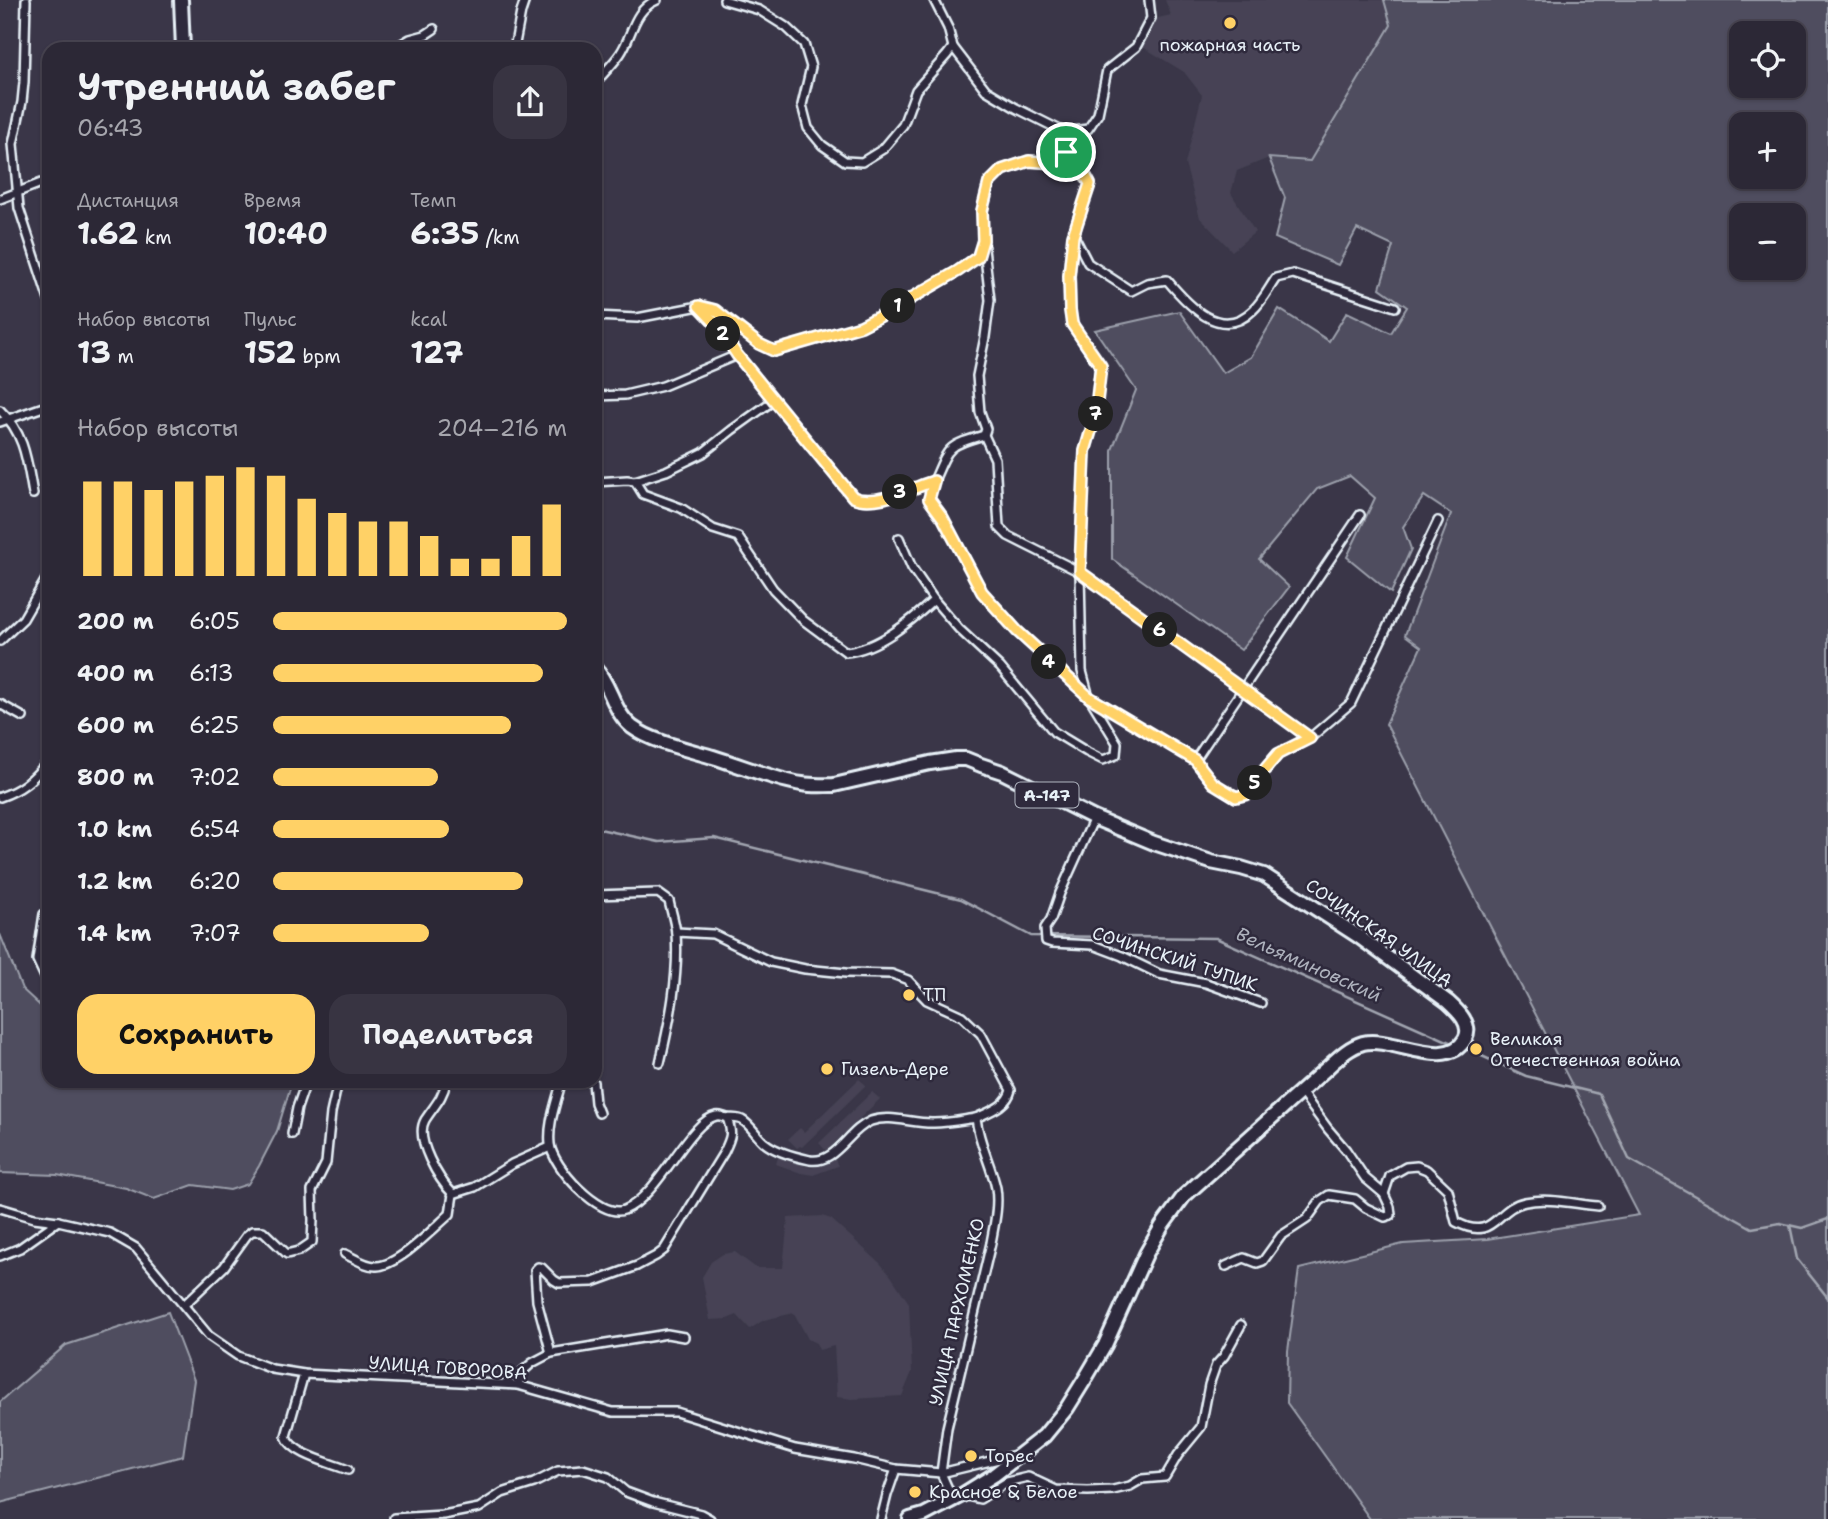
<!DOCTYPE html>
<html lang="ru">
<head>
<meta charset="utf-8">
<style>
	:root { --surface:#2c2836; --page:#383442; --text:#f1f3f6; --muted:#a6a6ad; --line:#484451; --accent:#ffd166 }
	body { margin:0; font-family:"Shantell Sans",sans-serif; background:var(--page); color:var(--text); height:100vh; display:flex; flex-direction:column; font-size:26px; white-space:nowrap }
	* { box-sizing:border-box; margin:0 }
	p { font-size:23px; color:var(--muted) }
	.icon { flex:none; width:38px; height:38px; fill:none; stroke:currentColor; stroke-width:2; stroke-linecap:round; stroke-linejoin:round }
	.map { position:relative; flex:1; overflow:hidden }
	.side { position:absolute; left:42px; top:42px; width:560px; height:1046px; display:flex; flex-direction:column; background:var(--surface); border-radius:21px; box-shadow:0 2px 5px #0004,0 0 0 2px var(--line) }
	.side>* { flex:none }
	.fabs { position:absolute; left:1729px; top:21px; display:grid; gap:14px }
	.fabs a { display:grid; place-items:center; width:77px; height:77px; border-radius:14px; background:var(--surface); box-shadow:0 2px 5px #0004,0 0 0 2px var(--line); font-size:35px }
	.pin { position:absolute; display:grid; place-items:center; width:60px; height:60px; color:#fff; margin:-30px; border:4px solid #fff; border-radius:50%; box-shadow:0 2px 7px #0007 }
	.km { position:absolute; width:35px; height:35px; margin:-18px; border-radius:50%; background:#222; color:#fff; font-size:19px; line-height:35px; text-align:center }
	.round { display:grid; place-items:center; flex:none; width:74px; height:74px; border-radius:21px; background:var(--page) }
	.head { display:flex; align-items:center; justify-content:space-between; height:119px; padding:0 35px }
	h1 { font-size:38px; font-weight:700; line-height:52px }
	.stats { display:grid; grid-template-columns:repeat(3,1fr); gap:10px; height:119px; padding:7px 35px }
	.stats div { display:grid; align-content:center }
	.stats b { font-size:30px; font-weight:700 }
	.stats small { font-size:19px; font-weight:400 }
	.stats p { font-size:19px }
	.chart { height:196px; padding:14px 35px }
	.chart p { display:flex; justify-content:space-between }
	.chart svg { width:100%; height:126px; margin-top:7px; stroke:var(--accent); stroke-width:6 }
	.action { display:flex; gap:14px; margin-top:auto; padding:14px 35px }
	.action a { flex:1; height:80px; border-radius:21px; background:var(--accent); color:#111; font-size:28px; font-weight:700; line-height:80px; text-align:center }
	.action a+a { background:var(--page); color:var(--text) }
	ul { padding:0 35px; list-style:none; font-size:23px }
	li { display:grid; grid-template-columns:112px 84px 1fr; align-items:center; height:52px }
	li i { height:18px; border-radius:9px; background:var(--accent) }
	.map>svg:first-child { display:block }
	.built { fill:#464354 }
	.green { fill:#504e5f; stroke:#9ca0ac; stroke-width:2; fill-rule:evenodd }
	.lines { fill:none; stroke-linecap:round; stroke-linejoin:round }
	.stream { stroke:#a2a6b1; stroke-width:2.5 }
	.minor-casing { stroke:#e8f1f8; stroke-width:12 }
	.trunk-casing { stroke:#e8f1f8; stroke-width:18 }
	.minor { stroke:#2f2a3d; stroke-width:7 }
	.trunk { stroke:#2f2a3d; stroke-width:12 }
	.route-casing { stroke:#fff; stroke-width:14 }
	.route { stroke:#ffd166; stroke-width:9 }
	.poi-dot { fill:#ffd166; stroke:#2f2a3d; stroke-width:2.5 }
	.labels { text-anchor:middle; stroke-width:5; stroke-linejoin:round; paint-order:stroke }
	.shield { fill:#2f2a3d; stroke:#b0b5c0; stroke-width:2 }
	.shield-label { font-size:16px; font-weight:bold; fill:#e8f1f8 }
	.poi-label { font-size:18px; fill:#e8f1f8; stroke:#2f2a3d; text-anchor:start }
	.street-label { font-size:18px; fill:#e8f1f8; stroke:#2f2a3d }
	.water-label { font-size:19px; font-style:italic; fill:#aeb2bd; stroke:#2f2a3d }
</style>
</head>
<body>
<div class="map">
<svg width="1828" height="1519" viewBox="0 0 1828 1519">
	<rect width="100%" height="100%" fill="#3a3648"/>
	<filter id="ink" filterUnits="userSpaceOnUse"><feTurbulence type="fractalNoise" baseFrequency=".0143" numOctaves="2"/><feDisplacementMap in="SourceGraphic" scale="14" xChannelSelector="R" yChannelSelector="G"/><feConvolveMatrix kernelMatrix="1 2 1 2 8 2 1 2 1" color-interpolation-filters="sRGB"/></filter>
	<g filter="url(#ink)">
		<!-- built -->
		<g class="built">
			<path d="M1165,0h219l8,25 -82,136 -41,-3 -32,13 -6,22 24,39 -23,19 -32,-33 -15,-54 17,-69 -18,-23 -41,-25 15,-29 13,-3z"/>
			<path d="M859,1079l7,6 -64,62 -2,-1 -3,2 -9,-9 12,-11 4,4z"/>
			<path d="M872,1092l8,7 -54,52 -7,-8z"/>
			<path d="M778,1157l34,11 23,-9 3,7 -25,9 -12,-2 -25,-9z"/>
			<path d="M822,1216l9,3 49,44 11,13 18,27 3,69 -10,24 -50,3 -15,-2 -3,-51 -15,4 -3,-7 -8,-4 -14,-26 -30,7 -14,9 -13,-14 -10,4 -17,1 -8,-43 9,-15 12,-8 12,-2 21,16h27l5,-50z"/>
		</g>
		<!-- green -->
		<g class="green">
			<path d="M1384,0h444v1519h-458l-83,-116 1,-52 11,-82 104,-25 84,-5 152,-24 -253,-491 35,-77 -16,-12 46,-121 -27,-18 -21,31 8,22 -20,44 -44,-36 28,-59 -25,-22 -33,13 -58,70 30,28 -48,63 -129,-91v-109l24,-60 -41,-60 84,-19 44,62 28,-16 28,-48 50,32 18,-29 44,21 16,-26 -27,-19 13,-42 -36,-17 -19,36 -63,-27 10,-40 -16,-40 41,3 81,-136zM1741,33h53v53h-53zM1741,124h53v53h-53zM1741,215h53v53h-53z"/>
			<path d="M0,934l22,55 27,25v68h243l-15,49 -18,35 -11,18 -18,6 -37,-5 -39,14 -28,-11 -69,-13 -57,-2z"/>
			<path d="M168,1312l26,68 -11,76 -183,47v-101l66,-57z"/>
		</g>
		<g class="lines">
			<!-- stream -->
			<g class="stream">
				<path d="M595,828l64,14 55,-4 247,61 70,37 185,2 238,106"/>
				<path d="M1464,1048l62,28 73,18 30,65 123,69 28,-5 22,5 26,-9"/>
				<path d="M1790,1225l7,34 31,39"/>
			</g>
			<!-- minor casing -->
			<g class="minor-casing">
				<g id="minor">
					<path d="M26,0l-2,82 -2,20 -9,42 6,64 30,92"/>
					<path d="M724,0l35,10 27,17 18,17 7,23 -9,38 6,23 14,17 23,16 17,1 21,-13 20,-24 13,-35 31,-35 6,-8"/>
					<path d="M934,0l14,28 5,19 33,43 30,18 48,24 24,-3 10,-15 9,-44 29,-23 15,-29 -2,-18"/>
					<path d="M393,49l17,-10 15,-4 9,-6"/>
					<path d="M514,49l7,-37 4,-12"/>
					<path d="M595,83c8,-9 18,-19 25,-29 13,-19 13,-44 37,-54"/>
					<path d="M1064,132l2,20 -11,11 -26,-2 -27,9 -13,13 -7,28 1,29 7,60 -5,37 -8,39 3,36 6,17 -2,6 11,24 4,68 9,9 72,36 230,166"/>
					<path d="M0,199l49,-19"/>
					<path d="M1074,236l14,27 43,28 16,-8 20,-3c21,25 54,62 86,30 9,-8 16,-22 23,-32l17,-4 102,33"/>
					<path d="M699,306l19,20 19,29 116,142c22,10 59,-9 81,-16l-5,18 14,19 39,74 35,39 72,66 106,63 18,23 23,14 12,-3 13,-20 17,-20 32,-16 41,-35 87,-182"/>
					<path d="M595,316l42,2 62,-12 16,4 44,34 15,7 87,-25 23,-11 74,-44 19,-14 5,-13"/>
					<path d="M595,396l30,-1 38,-9 74,-31"/>
					<path d="M0,410c25,24 27,51 33,84"/>
					<path d="M0,422l49,-17"/>
					<path d="M635,481l8,13 38,14 32,21 25,8 35,52 30,31 43,32c32,-3 65,-31 88,-52"/>
					<path d="M934,481c15,-35 13,-35 50,-46"/>
					<path d="M595,482l32,-2 8,1 31,-10 37,-18 29,-23 42,-30"/>
					<path d="M899,538l13,30 22,32 25,29 41,38 54,65 33,20 16,8 13,-5 1,-12 -28,-46 -7,-26 -2,-99 5,-121 10,-34 5,-51 -28,-42 -2,-14 -1,-34 4,-41 17,-51 -8,-15 -16,-17"/>
					<path d="M0,641l23,-22 26,-45"/>
					<path d="M0,704l23,13"/>
					<path d="M1195,760l165,-245"/>
					<path d="M0,797c24,-8 32,-18 49,-36"/>
					<path d="M1094,818l-34,75 -9,26 -6,9 1,13 6,2 41,2 29,11 37,18 47,9 55,20"/>
					<path d="M595,895l63,-2 11,8c2,10 6,21 7,32 3,44 -6,87 -16,130"/>
					<path d="M44,914l-7,46 8,17 4,3"/>
					<path d="M676,932l37,2 58,28 34,7 41,4 46,1 16,6 19,20 35,16 19,18 30,56c-4,16 -20,21 -35,28 3,26 15,46 20,70 3,18 -2,38 -5,55l-44,185 -6,45 12,27"/>
					<path d="M595,937v1"/>
					<path d="M446,1082c-3,16 -12,24 -21,38 -11,19 14,60 28,74l22,-7 37,-23 38,-17"/>
					<path d="M593,1082l2,21 4,10"/>
					<path d="M560,1087c-5,19 -12,38 -10,57 2,22 50,75 74,66 34,-13 65,-89 92,-94 5,-1 6,1 11,2 4,0 11,0 15,2 9,5 15,17 23,23 11,9 31,14 45,17 26,4 38,-30 61,-39 20,-7 42,3 63,2 14,0 28,-3 42,-5"/>
					<path d="M292,1134l5,-26 9,-26"/>
					<path d="M1384,1194l6,-18 16,-9 11,-1 10,4 21,20 8,32c39,21 39,-14 69,-20 24,-5 49,2 73,4"/>
					<path d="M0,1208l34,10 24,3 52,12 26,15 73,88 29,20 34,13 32,5 214,11 95,27h63l119,37 59,10 42,10 45,4 74,-18"/>
					<path d="M345,1254c9,4 22,13 32,12 22,-1 57,-38 73,-52l3,-20"/>
					<path d="M0,1256l20,-8 38,-27"/>
					<path d="M1226,1266l18,-8 13,5 6,-2 18,-25 26,-17 13,-18 9,-6 26,4 11,9 19,9 6,-2 -1,-8 -6,-13 -19,-16 -19,-28 -18,-21 -27,-37"/>
					<path d="M184,1305l40,-38 23,-32 5,-4h11l24,23 12,-3 13,-9 1,-22 -1,-29 14,-28 5,-50 7,-31"/>
					<path d="M551,1353l-14,-52 -2,-31 3,-3 4,1 12,12 5,3 34,-1 44,-16 19,-10 8,-6 60,-98c7,-15 9,-18 3,-34"/>
					<path d="M304,1374l-18,62c5,18 45,27 62,34"/>
					<path d="M518,1385l4,-13 10,-9 19,-10 116,-19 17,3"/>
					<path d="M962,1495l18,4 27,-17 21,-5 28,13 32,1 25,-1 17,-4 12,-7 23,-2 13,-22 23,-28 8,-42 7,-20 8,-9 17,-31"/>
					<path d="M394,1518l49,-3 36,-7 23,-15 32,-10 24,-12 25,-2 25,8 18,15 27,10 48,12 9,5"/>
					<path d="M881,1519l6,-24 9,-26"/>
				</g>
			</g>
			<!-- trunk casing -->
			<g class="trunk-casing">
				<g id="trunk">
					<path d="M181,0l2,49"/>
					<path d="M595,668c16,17 18,44 37,59 20,15 57,23 81,30 29,9 59,22 89,27 11,2 21,1 32,1l96,-22 26,-4h10l15,6 21,7 92,46 60,25 57,19 30,6 23,7 94,61 90,66c10,9 25,23 17,37 -18,33 -73,-3 -102,4 -14,4 -25,15 -36,25l-143,128 -22,30 -16,28 -41,91 -20,34 -18,29 -23,28 -50,39 -32,20 -38,20 -14,4"/>
				</g>
			</g>
			<!-- minor -->
			<use href="#minor" class="minor"/>
			<!-- trunk -->
			<use href="#trunk" class="trunk"/>
		</g>
	</g>
	<g class="lines" filter="url(#ink)">
		<!-- route casing -->
		<g class="route-casing">
			<path id="route" d="M1066,152l16,17 8,15 -17,52 -4,40 1,34 2,14 29,42 -6,51 -10,34 -5,121 230,166 -32,16 -17,20 -13,20 -12,3 -23,-14 -18,-23 -106,-63 -72,-66 -35,-39 -39,-74 -14,-19 5,-18c-22,7 -59,26 -81,16l-116,-142 -19,-29 -19,-20 16,4 44,34 15,7 87,-25 23,-12 74,-43 20,-14 5,-17 -1,-29 7,-28 13,-13 27,-9 26,2z"/>
		</g>
		<!-- route -->
		<use href="#route" class="route"/>
	</g>
	<!-- markers -->
	<g class="poi-dot">
		<circle cx="1230" cy="23" r="7"/>
		<circle cx="909" cy="995" r="7"/>
		<circle cx="1476" cy="1049" r="7"/>
		<circle cx="827" cy="1069" r="7"/>
		<circle cx="971" cy="1456" r="7"/>
		<circle cx="915" cy="1492" r="7"/>
	</g>
	<g class="labels">
		<!-- shield labels -->
		<rect class="shield" x="1015.5" y="782.5" width="63" height="25" rx="5"/>
		<g class="shield-label">
			<text x="1047" y="801">А-147</text>
		</g>
		<!-- poi labels -->
		<g class="poi-label">
			<text x="1230" y="51" text-anchor="middle">пожарная часть</text>
			<text x="923" y="1001">ТП</text>
			<text x="1490" y="1045">Великая<tspan x="1490" dy="21">Отечественная война</tspan></text>
			<text x="841" y="1075">Гизель-Дере</text>
			<text x="985" y="1462">Торес</text>
			<text x="929" y="1498">Красное &amp; Белое</text>
		</g>
		<!-- street labels -->
		<g class="street-label">
			<text transform="translate(1379 933) rotate(35)" y="6">СОЧИНСКАЯ УЛИЦА</text>
			<text transform="translate(1175 959) rotate(18)" y="6">СОЧИНСКИЙ ТУПИК</text>
			<text transform="translate(957 1312) rotate(-77)" y="6">УЛИЦА ПАРХОМЕНКО</text>
			<text transform="translate(448 1368) rotate(4)" y="6">УЛИЦА ГОВОРОВА</text>
		</g>
		<!-- water labels -->
		<g class="water-label">
			<text transform="translate(1309 964) rotate(24)" y="7">Вельяминовский</text>
		</g>
	</g>
</svg>
<div class="fabs">
<a><svg class="icon" aria-label="locate" viewBox="0 0 24 24"><circle cx="12" cy="12" r="6"/><path d="M12 2v4M12 18v4M2 12h4M18 12h4"/></svg></a>
<a>+</a>
<a>−</a>
</div>
<div class="pin" style="left:1066px;top:152px;background:#1e9e55"><svg class="icon" aria-label="arrive" viewBox="0 0 24 24"><path d="M6 21V4h12l-3 4 3 4H6"/></svg></div>
<b class="km" style="left:898px;top:306px">1</b>
<b class="km" style="left:723px;top:334px">2</b>
<b class="km" style="left:900px;top:492px">3</b>
<b class="km" style="left:1049px;top:662px">4</b>
<b class="km" style="left:1255px;top:783px">5</b>
<b class="km" style="left:1160px;top:630px">6</b>
<b class="km" style="left:1096px;top:414px">7</b>
<section class="side">
<div class="head"><div><h1>Утренний забег</h1><p>06:43</p></div><a class="round"><svg class="icon" aria-label="share" viewBox="0 0 24 24"><path d="M12 15V3M7 8l5-5 5 5M5 13v7h14v-7"/></svg></a></div>
<div class="stats">
<div><p>Дистанция</p><b>1.62<small> km</small></b></div>
<div><p>Время</p><b>10:40</b></div>
<div><p>Темп</p><b>6:35<small> /km</small></b></div>
</div>
<div class="stats">
<div><p>Набор высоты</p><b>13<small> m</small></b></div>
<div><p>Пульс</p><b>152<small> bpm</small></b></div>
<div><p>kcal</p><b>127</b></div>
</div>
<div class="chart"><p><span>Набор высоты</span>204–216 m</p>
<svg viewBox="0 0 160 44" preserveAspectRatio="none"><path d="M5 44V11M15 44V11M25 44V14M35 44V11M45 44V9M55 44V6M65 44V9M75 44V17M85 44V22M95 44V25M105 44V25M115 44V30M125 44V38M135 44V38M145 44V30M155 44V19"/></svg>
</div>
<ul>
<li><b>200 m</b>6:05<i style="width:100%"></i></li>
<li><b>400 m</b>6:13<i style="width:92%"></i></li>
<li><b>600 m</b>6:25<i style="width:81%"></i></li>
<li><b>800 m</b>7:02<i style="width:56%"></i></li>
<li><b>1.0 km</b>6:54<i style="width:60%"></i></li>
<li><b>1.2 km</b>6:20<i style="width:85%"></i></li>
<li><b>1.4 km</b>7:07<i style="width:53%"></i></li>
</ul>
<div class="action"><a>Сохранить</a><a>Поделиться</a></div>
</section>
</div>
</body>
</html>
